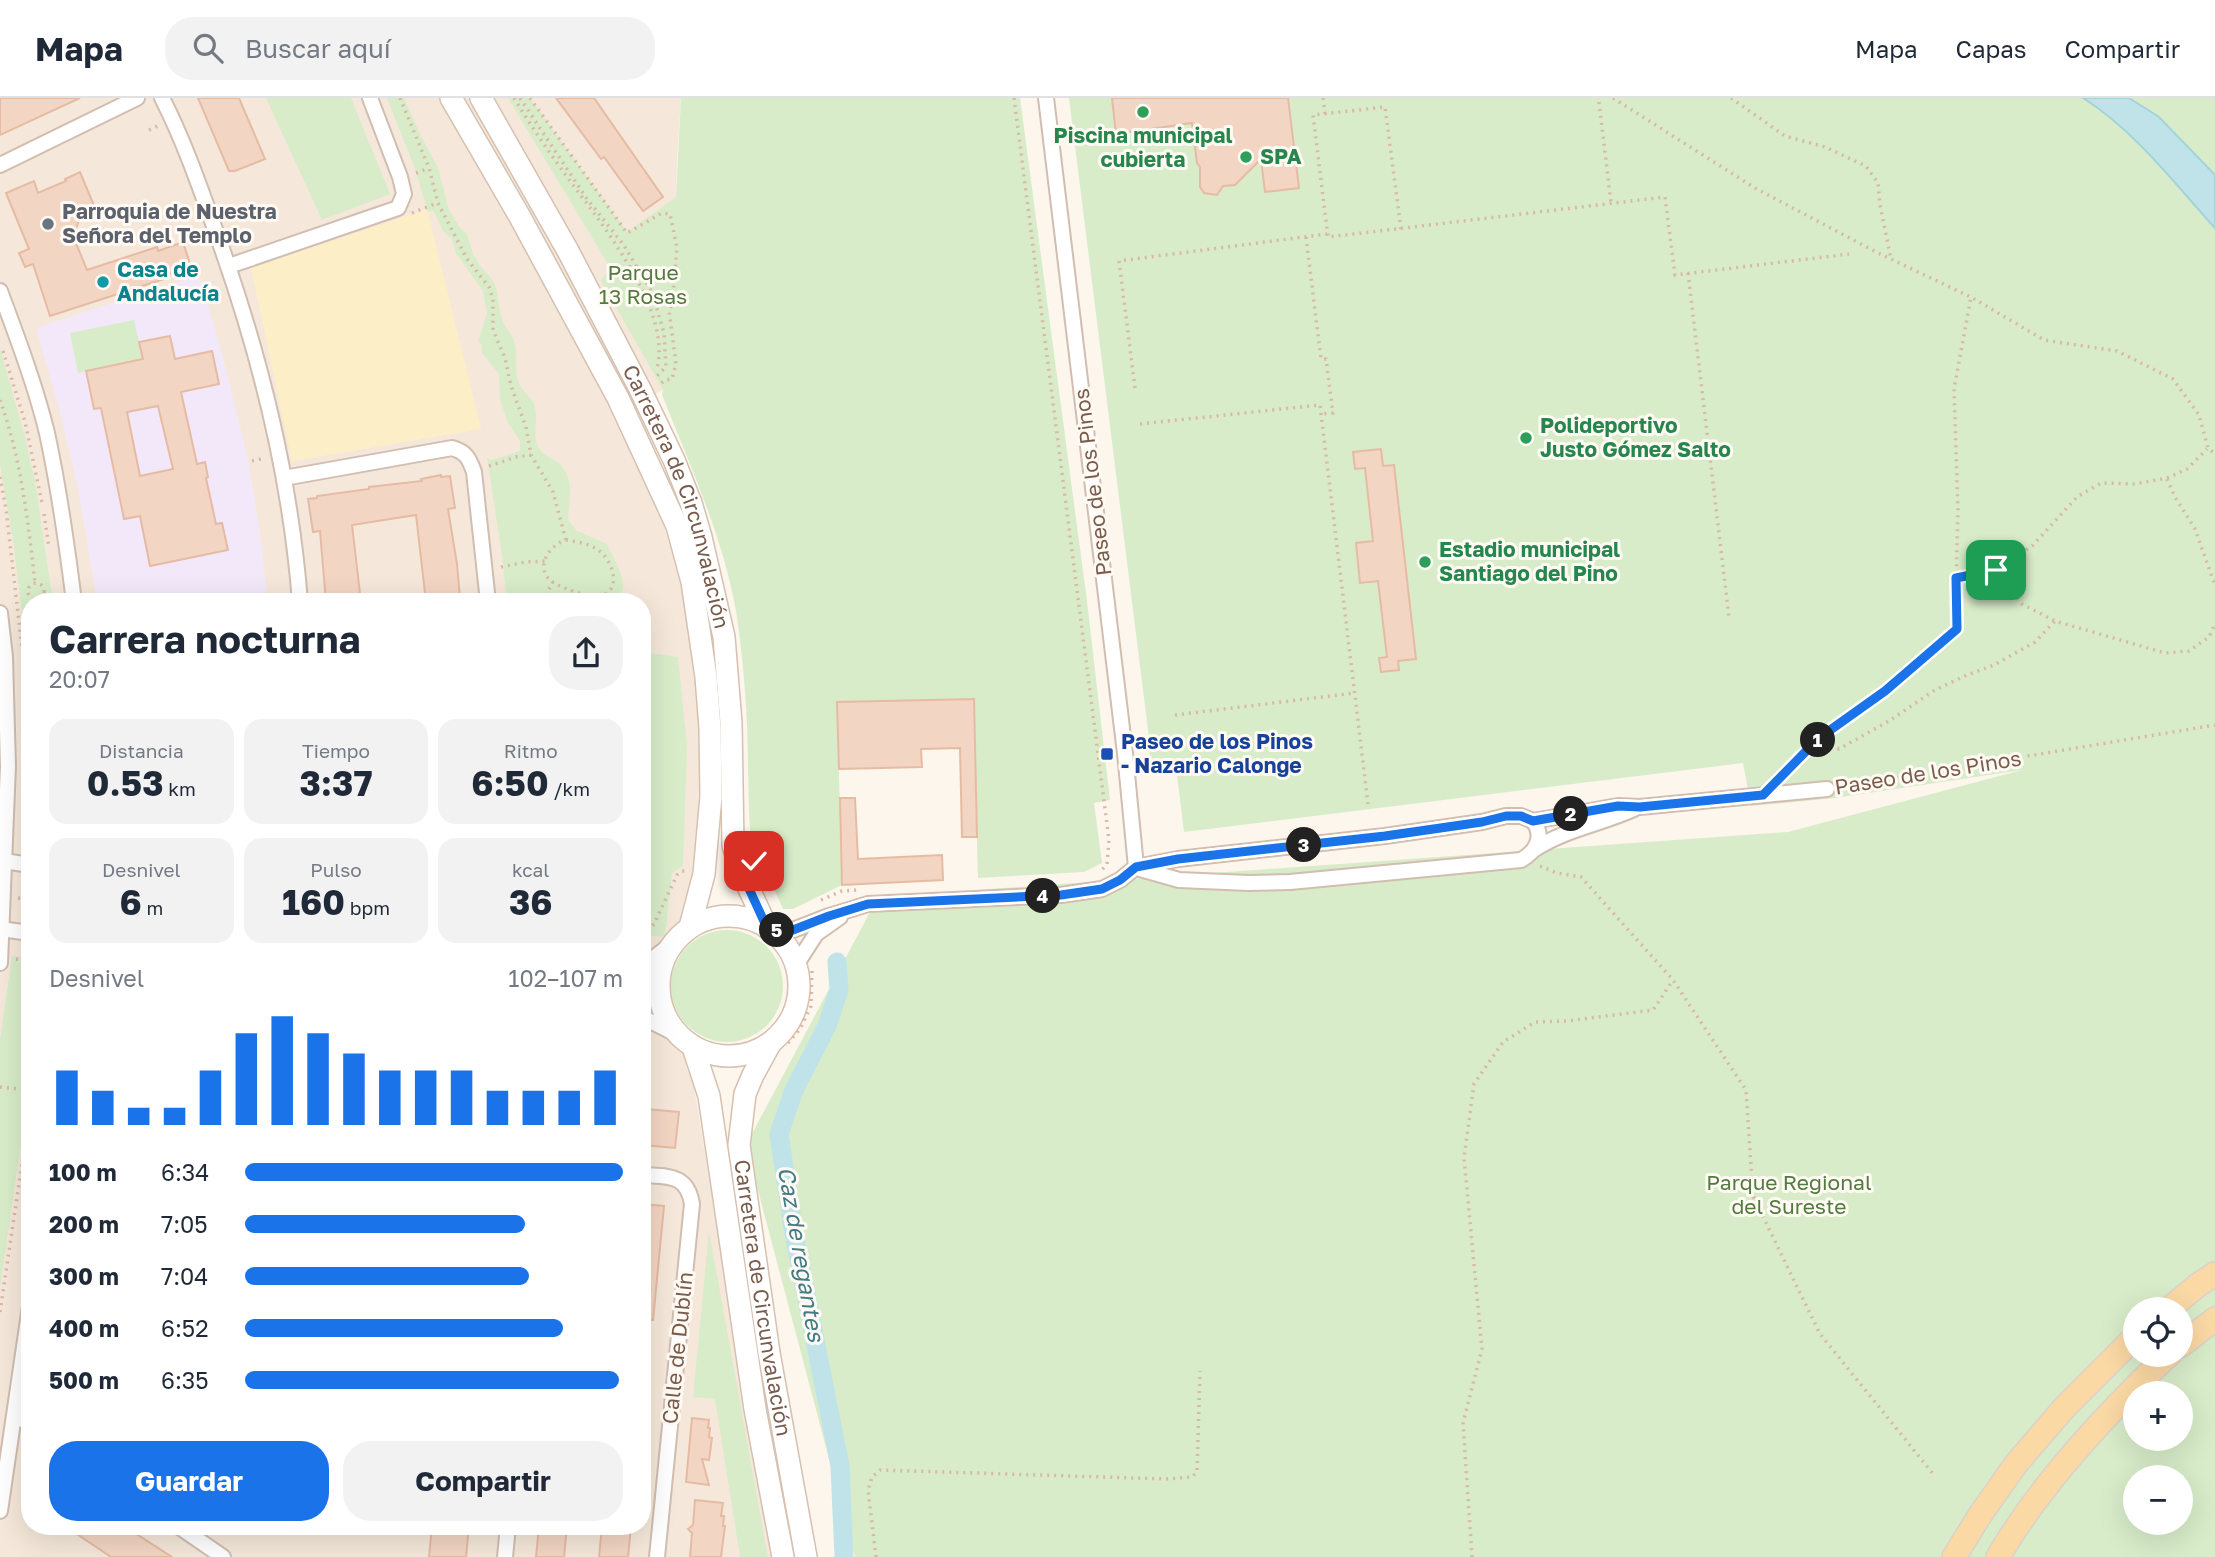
<!DOCTYPE html>
<html lang="es">
<head>
<meta charset="utf-8">
<style>
	:root { --surface:#fff; --page:#f2f2f3; --text:#1f2937; --muted:#747a83; --line:#e0e1e3; --accent:#1a73e8 }
	body { margin:0; font-family:"Golos Text",sans-serif; background:var(--page); color:var(--text); height:100vh; display:flex; flex-direction:column; font-size:26px; white-space:nowrap }
	* { box-sizing:border-box; margin:0 }
	p { font-size:23px; color:var(--muted) }
	.icon { flex:none; width:38px; height:38px; fill:none; stroke:currentColor; stroke-width:2; stroke-linecap:round; stroke-linejoin:round }
	.map { position:relative; flex:1; overflow:hidden }
	.sheet { position:absolute; left:21px; top:495px; width:630px; height:942px; display:flex; flex-direction:column; background:var(--surface); border-radius:28px; box-shadow:0 7px 28px #0002 }
	.sheet>* { flex:none }
	.tools { position:absolute; left:2123px; top:1199px; display:grid; gap:14px }
	.tools a { display:grid; place-items:center; width:70px; height:70px; border-radius:50%; background:var(--surface); box-shadow:0 7px 28px #0002; font-size:35px }
	.pin { position:absolute; display:grid; place-items:center; width:60px; height:60px; color:#fff; margin:-30px; border-radius:14px; box-shadow:0 4px 10px #0006 }
	.km { position:absolute; width:35px; height:35px; margin:-18px; border-radius:50%; background:#222; color:#fff; font-size:19px; line-height:35px; text-align:center }
	.round { display:grid; place-items:center; flex:none; width:74px; height:74px; border-radius:28px; background:var(--page) }
	.headline { display:flex; align-items:center; justify-content:space-between; height:119px; padding:0 28px }
	h1 { font-size:38px; font-weight:700; line-height:52px }
	.figures { display:grid; grid-template-columns:repeat(3,1fr); gap:10px; height:119px; padding:7px 28px }
	.figures div { display:grid; align-content:center; border-radius:18px; background:var(--page); text-align:center }
	.figures b { font-size:35px; font-weight:700 }
	.figures small { font-size:19px; font-weight:400 }
	.figures p { font-size:19px }
	.chart { height:196px; padding:14px 28px }
	.chart p { display:flex; justify-content:space-between }
	.chart svg { width:100%; height:126px; margin-top:7px; stroke:var(--accent); stroke-width:6 }
	.action { display:flex; gap:14px; margin-top:auto; padding:14px 28px }
	.action a { flex:1; height:80px; border-radius:28px; background:var(--accent); color:#fff; font-size:28px; font-weight:700; line-height:80px; text-align:center }
	.action a+a { background:var(--page); color:var(--text) }
	ul { padding:0 28px; list-style:none; font-size:23px }
	li { display:grid; grid-template-columns:112px 84px 1fr; align-items:center; height:52px }
	li i { height:18px; border-radius:9px; background:var(--accent) }
	header { display:flex; align-items:center; gap:42px; box-sizing:border-box; height:98px; padding:0 35px; background:var(--surface); border-bottom:2px solid var(--line) }
	header strong { font-size:33px }
	nav { display:flex; gap:38px; margin-inline-start:auto; font-size:24px }
	.search { width:490px; height:63px; background:var(--page); display:flex; align-items:center; gap:18px; box-sizing:border-box; padding:0 24px; border-radius:28px; color:var(--muted); font-size:26px }
	.map>svg:first-child { display:block }
	.residential { fill:#f5e8da; fill-rule:evenodd }
	.education { fill:#f3e8fa }
	.green { fill:#d8ecc9; fill-rule:evenodd }
	.sand { fill:#fcefc7 }
	.water { fill:#bfe3e8; stroke:#a5d3da; stroke-width:2 }
	.lines { fill:none; stroke-linecap:round; stroke-linejoin:round }
	.canal { stroke:#bfe3e8; stroke-width:19 }
	.building { fill:#f3d5c3; stroke:#e6bba3; stroke-width:2; fill-rule:evenodd }
	.street-casing { stroke:#d1beb0; stroke-width:18 }
	.secondary-casing { stroke:#d6c0b0; stroke-width:24 }
	.primary-casing { stroke:#dad1cd; stroke-width:26 }
	.path { stroke:#d9b8a5; stroke-width:3.5; stroke-dasharray:2 5; stroke-linecap:butt }
	.street { stroke:#fff; stroke-width:14 }
	.secondary { stroke:#fff; stroke-width:21 }
	.primary { stroke:#fbd9a5; stroke-width:23 }
	.route-casing { stroke:#fff; stroke-width:14 }
	.route { stroke:#1a73e8; stroke-width:9 }
	.leisure-dot { fill:#2e9e5b; stroke:#fffaf3; stroke-width:2.5 }
	.worship-dot { fill:#6b7280; stroke:#fffaf3; stroke-width:2.5 }
	.culture-dot { fill:#0f9aa8; stroke:#fffaf3; stroke-width:2.5 }
	.transit-dot { fill:#1a4fb4; stroke:#fffaf3; stroke-width:2.5 }
	.labels { text-anchor:middle; stroke-width:6; stroke-linejoin:round; paint-order:stroke }
	.leisure-label { font-size:21px; font-weight:bold; fill:#27864d; stroke:#fffaf3; text-anchor:start }
	.worship-label { font-size:21px; font-weight:bold; fill:#5b616d; stroke:#fffaf3; text-anchor:start }
	.culture-label { font-size:21px; font-weight:bold; fill:#0d838f; stroke:#fffaf3; text-anchor:start }
	.park-label { font-size:21px; fill:#537a41; stroke:#fffaf3 }
	.street-label { font-size:21px; fill:#7a5c4d; stroke:#fffaf3 }
	.transit-label { font-size:21px; font-weight:bold; fill:#164399; stroke:#fffaf3; text-anchor:start }
	.water-label { font-size:23px; font-style:italic; fill:#437c86; stroke:#fffaf3 }
</style>
</head>
<body>
<header>
<strong>Mapa</strong>
<div class="search"><svg class="icon" aria-label="search" viewBox="0 0 24 24"><circle cx="10" cy="10" r="6"/><path d="M15 15l6 6"/></svg>Buscar aquí</div>
<nav><a>Mapa</a><a>Capas</a><a>Compartir</a></nav>
</header>
<div class="map">
<svg width="2215" height="1459" viewBox="0 0 2215 1459">
	<rect width="100%" height="100%" fill="#fdf6ec"/>
	<!-- residential -->
	<path class="residential" d="M0,0h681l-4,64 -6,223 -54,32 37,81 14,40 15,57 14,77 3,69 -3,123 -11,31 -12,47 -13,25 -2,29 10,27 9,12 9,34 7,18 78,470h-772zM30,504h612v924h-612z"/>
	<!-- education -->
	<path class="education" d="M199,177l23,79 26,106 11,67 9,75h-171l-18,-109 -19,-81 -24,-84z"/>
	<!-- green -->
	<g class="green">
		<path d="M266,0h85l39,96 -68,26z"/>
		<path d="M387,0h17l17,38 17,32 11,42 12,19 6,5c3,8 4,18 9,25 5,10 14,15 19,26 4,11 3,25 8,36 3,8 10,14 12,23 3,12 -1,26 3,37 3,11 15,16 17,26 3,12 -2,25 2,37 4,11 10,11 19,17 20,14 13,39 12,59l9,11 30,13c5,11 13,23 15,35 9,37 -49,19 -65,16l-5,7h-45l-5,-47 -15,-97 5,2 28,-9v-10l-12,-18 -8,-24 -1,-25 -17,-21v-8l-4,-4 9,-27 -4,-23 -27,-38 -4,-14 -9,-8 -9,-19 -2,-2 -4,2 -13,-43z"/>
		<path d="M508,0h22l97,134 49,-35 5,-99h339l67,503 23,199 -16,3 8,60 -18,9 -106,6 -5,-179 -136,4 5,182 -49,24h-10l-19,-42 -3,-11 -7,-2c-6,-28 -5,-55 -6,-84 0,-52 -4,-107 -12,-159 -13,-74 -46,-146 -74,-216l1,-5 -62,-109 8,-12h2z"/>
		<path d="M1069,0h1146v1459h-1360l-109,-412 132,-248 910,-65 234,-62 -187,28 -84,8 -8,-43 -559,69 -8,-65 -26,3 -1,-32zM2135,1211h45v45h-45zM2135,1295h45v45h-45zM2135,1379h45v45h-45z"/>
		<path d="M134,222l9,39 -65,14 -8,-40z"/>
		<path d="M0,251l24,84 11,48 18,121h-23v169l-5,-131 -12,-100 -13,-75z"/>
		<path d="M642,554l36,5 9,88 -4,121 -11,7 -7,64 -23,-2z"/>
		<circle cx="727" cy="888" r="56"/>
		<path d="M12,858l18,2v123l-30,207v-248z"/>
		<path d="M709,1133l59,326h-28l-25,-158 -22,-2z"/>
	</g>
	<!-- sand -->
	<path class="sand" d="M427,111l54,220 -189,32 -41,-193z"/>
	<!-- water -->
	<path class="water" d="M2083,0h46l30,19 56,58v53c-41,-45 -80,-97 -132,-130z"/>
	<g class="lines">
		<!-- canal -->
		<path class="canal" d="M837,864l2,28 -12,36 -33,64 -15,44 15,100 46,232 4,91"/>
	</g>
	<!-- building -->
	<g class="building">
		<path d="M0,0h80l-80,37z"/>
		<path d="M198,0h41l26,61 -30,12h-6z"/>
		<path d="M556,0h38l69,99 -20,14 -39,-54 -3,2z"/>
		<path d="M1112,0h176l11,90 -34,4 -4,-33 -26,26 -12,1 -6,9 -13,-2 -4,-6v-20l-3,-4 -5,-40 -76,11z"/>
		<path d="M80,74l15,36 -13,5 -9,23 14,34 70,-23 1,4 25,-9 8,25 -25,8 1,3 -117,38 -17,-52 -8,3 -6,-14 10,-4 -23,-56 28,-12 4,12 28,-12 -1,-2z"/>
		<path d="M170,238l5,23 37,-8 7,33 -38,8 16,72 8,-2 3,15 -2,1 10,46 6,-1 6,27 -78,16 -10,-50 -16,3 -23,-111 -7,1 -8,-38 57,-12 -4,-17zM158,308l15,63 -33,7 -13,-64z"/>
		<path d="M1381,351l2,17 11,-1 22,194 -18,2 1,9 -18,2 -2,-14 8,-1 -9,-76 -18,2 -4,-40 17,-2 -8,-73 -10,1 -2,-17z"/>
		<path d="M441,377v2l9,-1 5,32 -7,1 9,55 3,34h-2l1,4h-33l-10,-87 -64,10 9,77h-35l-6,-71 -7,1 -5,-33 9,-1v-2l52,-7v-2l53,-6 -1,-2z"/>
		<path d="M974,601l3,138h-15l-2,-89 -39,1 1,18 -83,2 -2,-67z"/>
		<path d="M840,700h15l3,61 84,-4 1,25 -101,5z"/>
		<path d="M646,1011l33,3 -4,36 -32,-3z"/>
		<path d="M642,1106l22,2 -11,114h-11z"/>
		<path d="M692,1320l17,2 -1,8h2l-1,9 3,1 -3,22 -7,-1 7,26 -23,-3z"/>
		<path d="M695,1402l28,3 -2,13h3l-1,10h2l-4,31h-31l2,-24 -4,-4 5,-4z"/>
		<path d="M65,1428h59l48,31h-61z"/>
		<path d="M432,1428h37l-3,31h-37z"/>
		<path d="M539,1428h28l-3,31h-28z"/>
		<path d="M602,1428h29l-3,31h-29z"/>
	</g>
	<g class="lines">
		<!-- street casing -->
		<g class="street-casing">
			<g id="street">
				<path d="M162,0c20,39 35,81 50,123 45,122 78,251 88,381"/>
				<path d="M1046,0l79,655 11,114"/>
				<path d="M0,67l137,-67"/>
				<path d="M229,168l169,-58 6,-14 -4,-17 -30,-79"/>
				<path d="M0,193c17,46 35,93 47,142 12,56 20,112 27,169"/>
				<path d="M284,380l168,-30c14,4 17,10 22,24l14,130"/>
				<path d="M0,515l5,44 3,109 -8,197"/>
				<path d="M1535,751c31,-20 66,-25 99,-40"/>
				<path d="M4,763l26,4"/>
				<path d="M1140,771l39,11 70,3 41,-1 231,-22c15,-8 24,-24 12,-39"/>
				<path d="M0,831l30,4"/>
				<path d="M772,832h21l36,-14 39,-12 193,-9 41,-6 18,-9 16,-13 42,-8 207,-23 97,-14 24,-6h15l12,5 85,-15 22,1 187,-18"/>
				<path d="M796,867l20,-31 24,-17"/>
				<path d="M642,869l32,-25"/>
				<path d="M642,919l36,18"/>
				<path d="M642,1077c25,2 45,-2 50,29l-35,353"/>
				<path d="M15,1316l15,11"/>
				<path d="M0,1413l30,-205"/>
				<path d="M178,1428l45,31"/>
				<path d="M505,1459l3,-31"/>
			</g>
		</g>
		<!-- secondary casing -->
		<g class="secondary-casing">
			<g id="secondary">
				<path d="M451,0l69,119 98,181 59,128 15,56 14,95 4,51 1,68 -7,78 -14,53"/>
				<path id="s1" d="M481,0l87,153 72,138 34,71 17,43 10,34 23,100 7,86 2,122 7,24 27,59"/>
				<circle cx="729" cy="888" r="70"/>
				<path id="s2" d="M770,946l-17,31 -8,19 -6,51 30,208 37,204"/>
				<path d="M693,949l16,49 46,313 28,148"/>
			</g>
		</g>
		<!-- primary casing -->
		<g class="primary-casing">
			<g id="primary">
				<path d="M2169,1211l29,-24 17,-11"/>
				<path d="M2180,1248l35,-27"/>
				<path d="M1954,1459l26,-42 36,-51 48,-56 71,-71"/>
				<path d="M1998,1459c31,-53 71,-101 114,-146 19,-20 37,-39 58,-57"/>
			</g>
		</g>
		<!-- path -->
		<g class="path">
			<path d="M400,0l29,70 9,35 29,56 22,28 4,13v30l12,28 6,28 15,41 5,28 22,37 13,48"/>
			<path d="M514,0c15,25 31,48 48,72 33,46 111,138 95,198"/>
			<path d="M520,0l67,101 36,45 29,48 12,41 2,34 -10,10"/>
			<path d="M530,0l97,135 35,-20 8,1 7,34 -5,57 -3,5 7,54 -4,15 -7,1 -5,4 -1,-1"/>
			<path d="M1014,0l95,742 -2,24 -6,7"/>
			<path d="M1323,0l2,16"/>
			<path d="M1613,0l142,90 121,64 95,45 73,43 73,11 56,28 26,36 9,33 7,6"/>
			<path d="M1731,0l54,38 40,11 41,19 12,17 2,22 11,54"/>
			<path d="M1599,4l12,101"/>
			<path d="M149,32l9,-4"/>
			<path d="M416,75l13,-5"/>
			<path d="M412,115l25,-10"/>
			<path d="M1401,131l-16,-122 -72,8 15,122 337,-40 10,78 174,-21"/>
			<path d="M1306,139l15,122h5l7,54 -12,1"/>
			<path d="M1688,175l41,344"/>
			<path d="M210,197l12,-4"/>
			<path d="M3,253l22,71 17,81"/>
			<path d="M1135,290l-16,-127 208,-27"/>
			<path d="M0,302c21,58 28,121 35,182"/>
			<path d="M1140,326l180,-19 48,399"/>
			<path d="M252,363l13,-3"/>
			<path d="M489,368l27,-9 15,-2"/>
			<path d="M0,379l6,32 16,139"/>
			<path d="M2167,381l8,18 20,32 20,56"/>
			<path d="M44,416l5,34"/>
			<path d="M566,442c12,2 26,4 36,13 12,12 20,40 -4,43 -9,2 -44,-10 -50,-18 -12,-15 4,-34 18,-38z"/>
			<path d="M501,469l25,-5 19,-1"/>
			<path d="M1996,472l26,34 33,17 110,32 24,-2 20,-14 6,-13"/>
			<path d="M1956,480l40,-8 36,-24 45,-49 24,-14 34,1 32,-6 20,-9 20,-20"/>
			<circle cx="36" cy="493" r="8"/>
			<path d="M544,504l1,-6 8,-14"/>
			<path d="M1175,617l180,-22"/>
			<path d="M25,628c0,21 2,42 2,63 0,18 -6,39 3,55"/>
			<path d="M1819,640l20,11 50,-28 46,-31 32,-15 27,-10 41,-23 20,-21"/>
			<path d="M1781,680l38,-40 66,-47 72,-62 -1,-51 2,-67 -4,-122 17,-92"/>
			<path d="M1841,689l374,-62"/>
			<path d="M1540,768l17,7 24,4 92,103 73,110 7,106 67,138 114,141"/>
			<path d="M18,800l12,2"/>
			<path d="M821,802l21,-9 15,-1"/>
			<path d="M642,837l12,-11 23,-49 5,-4h4"/>
			<path d="M16,861l14,2"/>
			<path d="M788,945l12,-14 11,-23 1,-36"/>
			<path d="M0,989l30,3"/>
			<path d="M0,1214l30,-203"/>
			<path d="M876,1459l-8,-67 4,-13 8,-7 286,9 26,-2 5,-5 3,-101"/>
			<path d="M1472,1459l-9,-134 19,-74 -18,-191 10,-74 29,-42 32,-20 32,-1 86,-11 20,-30"/>
		</g>
		<!-- street -->
		<use href="#street" class="street"/>
		<!-- secondary -->
		<use href="#secondary" class="secondary"/>
		<!-- primary -->
		<use href="#primary" class="primary"/>
	</g>
	<g class="lines">
		<!-- route casing -->
		<g class="route-casing">
			<path id="route" d="M754,763l-14,8 27,59 5,2h21l36,-14 39,-12 193,-9 41,-6 18,-9 16,-13 42,-8 207,-23 97,-14 24,-6h15l12,5 85,-15 22,1 123,-12 56,-57 66,-47 72,-62 -1,-51 40,-8"/>
		</g>
		<!-- route -->
		<use href="#route" class="route"/>
	</g>
	<!-- markers -->
	<g class="leisure-dot">
		<circle cx="1143" cy="14" r="7"/>
		<circle cx="1246" cy="59" r="7"/>
		<circle cx="1526" cy="340" r="7"/>
		<circle cx="1425" cy="464" r="7"/>
	</g>
	<circle class="worship-dot" cx="48" cy="126" r="7"/>
	<circle class="culture-dot" cx="103" cy="184" r="7"/>
	<rect class="transit-dot" x="1100" y="649" width="14" height="14" rx="3.5"/>
	<g class="labels">
		<!-- leisure labels -->
		<g class="leisure-label">
			<text x="1143" y="45" text-anchor="middle">Piscina municipal<tspan x="1143" dy="24">cubierta</tspan></text>
			<text x="1260" y="66">SPA</text>
			<text x="1540" y="335">Polideportivo<tspan x="1540" dy="24">Justo Gómez Salto</tspan></text>
			<text x="1439" y="459">Estadio municipal<tspan x="1439" dy="24">Santiago del Pino</tspan></text>
		</g>
		<!-- worship labels -->
		<g class="worship-label">
			<text x="62" y="121">Parroquia de Nuestra<tspan x="62" dy="24">Señora del Templo</tspan></text>
		</g>
		<!-- culture labels -->
		<g class="culture-label">
			<text x="117" y="179">Casa de<tspan x="117" dy="24">Andalucía</tspan></text>
		</g>
		<!-- park labels -->
		<g class="park-label">
			<text x="643" y="182">Parque<tspan x="643" dy="24">13 Rosas</tspan></text>
			<text x="1789" y="1092">Parque Regional<tspan x="1789" dy="24">del Sureste</tspan></text>
		</g>
		<!-- street labels -->
		<g class="street-label">
			<text transform="translate(1093 384) rotate(-97)" y="7">Paseo de los Pinos</text>
			<text dy="7" stroke="none"><textPath href="#s1" startOffset="446">Carretera de Circunvalación</textPath></text>
			<text transform="translate(1928 675) rotate(-9)" y="7">Paseo de los Pinos</text>
			<text dy="7" stroke="none"><textPath href="#s2" startOffset="262">Carretera de Circunvalación</textPath></text>
			<text transform="translate(678 1250) rotate(-84)" y="7">Calle de Dublín</text>
		</g>
		<!-- transit labels -->
		<g class="transit-label">
			<text x="1121" y="651">Paseo de los Pinos<tspan x="1121" dy="24">- Nazario Calonge</tspan></text>
		</g>
		<!-- water labels -->
		<g class="water-label">
			<text transform="translate(801 1156) rotate(80)" y="8">Caz de regantes</text>
		</g>
	</g>
</svg>
<div class="tools">
<a><svg class="icon" aria-label="locate" viewBox="0 0 24 24"><circle cx="12" cy="12" r="6"/><path d="M12 2v4M12 18v4M2 12h4M18 12h4"/></svg></a>
<a>+</a>
<a>−</a>
</div>
<div class="pin" style="left:1996px;top:472px;background:#1e9e55"><svg class="icon" aria-label="arrive" viewBox="0 0 24 24"><path d="M6 21V4h12l-3 4 3 4H6"/></svg></div>
<div class="pin" style="left:754px;top:763px;background:#d93025"><svg class="icon" aria-label="check" viewBox="0 0 24 24"><path d="M5 12l5 5 9-10"/></svg></div>
<b class="km" style="left:1818px;top:642px">1</b>
<b class="km" style="left:1571px;top:716px">2</b>
<b class="km" style="left:1304px;top:747px">3</b>
<b class="km" style="left:1043px;top:798px">4</b>
<b class="km" style="left:777px;top:832px">5</b>
<section class="sheet">
<div class="headline"><div><h1>Carrera nocturna</h1><p>20:07</p></div><a class="round"><svg class="icon" aria-label="share" viewBox="0 0 24 24"><path d="M12 15V3M7 8l5-5 5 5M5 13v7h14v-7"/></svg></a></div>
<div class="figures">
<div><p>Distancia</p><b>0.53<small> km</small></b></div>
<div><p>Tiempo</p><b>3:37</b></div>
<div><p>Ritmo</p><b>6:50<small> /km</small></b></div>
</div>
<div class="figures">
<div><p>Desnivel</p><b>6<small> m</small></b></div>
<div><p>Pulso</p><b>160<small> bpm</small></b></div>
<div><p>kcal</p><b>36</b></div>
</div>
<div class="chart"><p><span>Desnivel</span>102–107 m</p>
<svg viewBox="0 0 160 44" preserveAspectRatio="none"><path d="M5 44V25M15 44V32M25 44V38M35 44V38M45 44V25M55 44V12M65 44V6M75 44V12M85 44V19M95 44V25M105 44V25M115 44V25M125 44V32M135 44V32M145 44V32M155 44V25"/></svg>
</div>
<ul>
<li><b>100 m</b>6:34<i style="width:100%"></i></li>
<li><b>200 m</b>7:05<i style="width:74%"></i></li>
<li><b>300 m</b>7:04<i style="width:75%"></i></li>
<li><b>400 m</b>6:52<i style="width:84%"></i></li>
<li><b>500 m</b>6:35<i style="width:99%"></i></li>
</ul>
<div class="action"><a>Guardar</a><a>Compartir</a></div>
</section>
</div>
</body>
</html>
